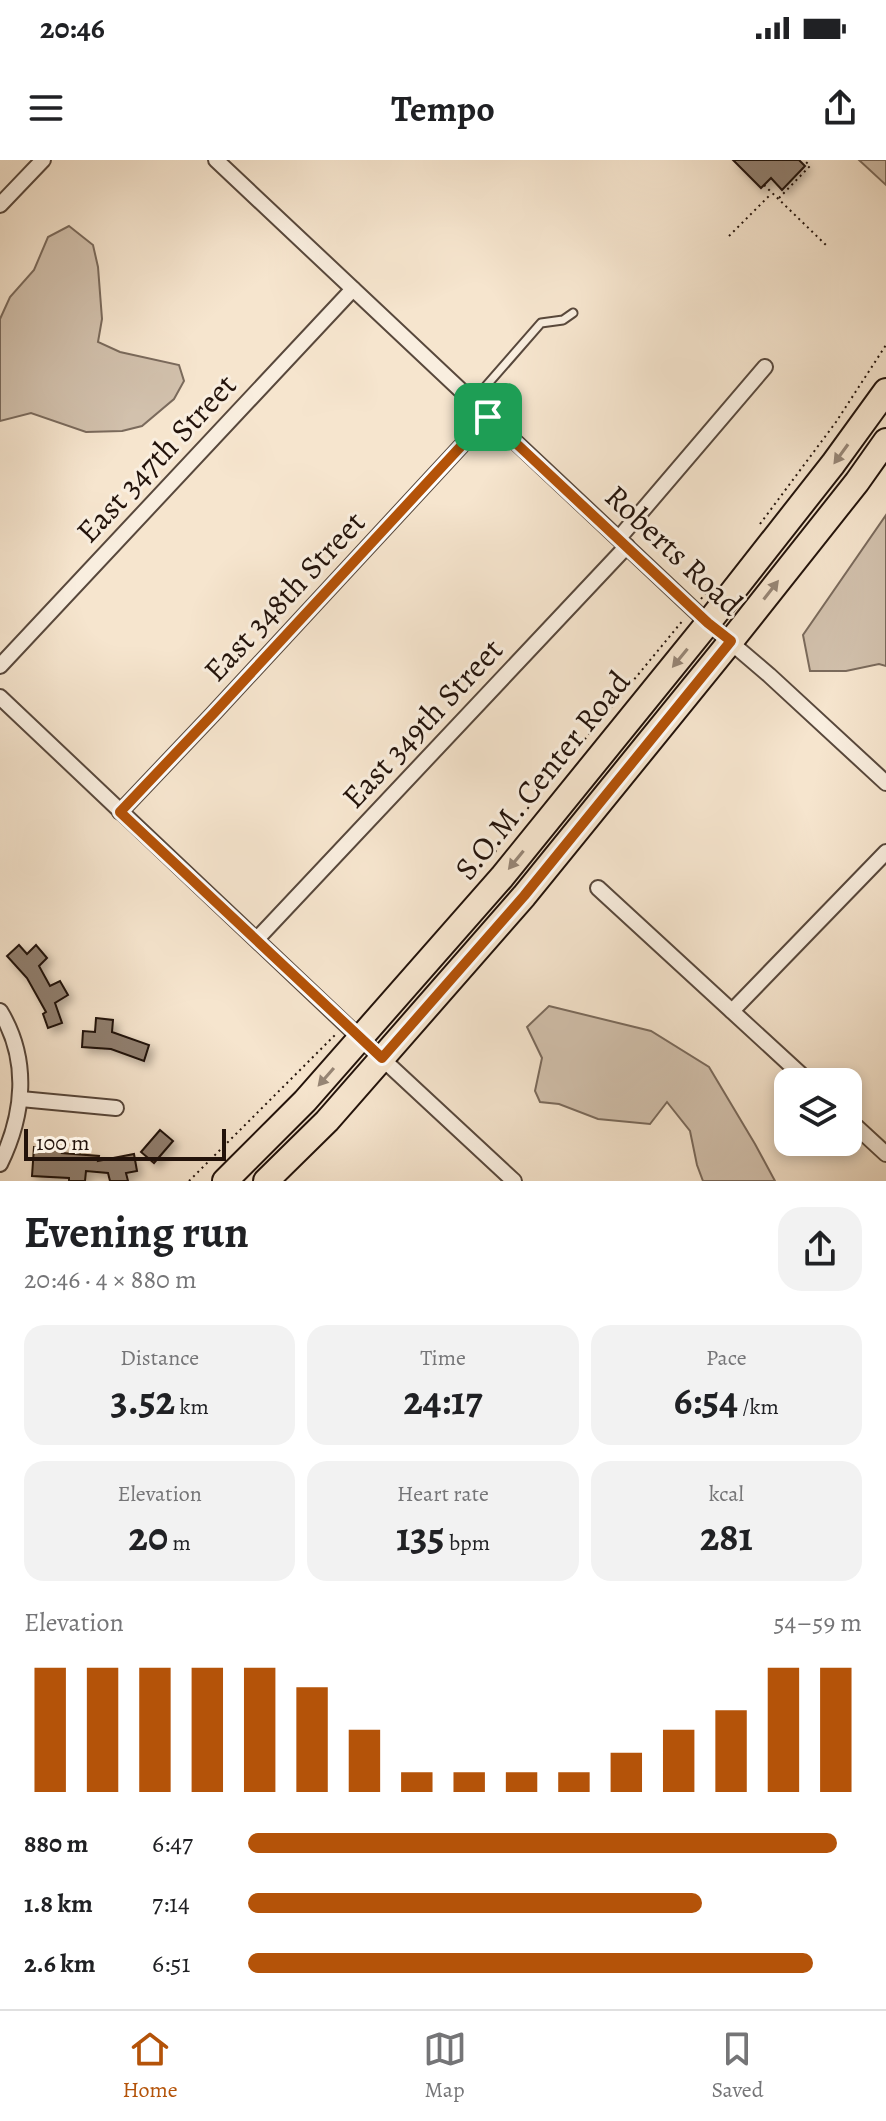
<!DOCTYPE html>
<html lang="en">
<head>
<meta charset="utf-8">
<style>
	:root { --surface:#fff; --page:#f2f2f2; --text:#202124; --muted:#757577; --line:#e0e0e0; --accent:#b45309 }
	body { margin:0; font-family:Alegreya,serif; background:var(--page); color:var(--text); height:100vh; display:flex; flex-direction:column; font-size:30px; white-space:nowrap }
	* { box-sizing:border-box; margin:0 }
	p { font-size:26px; color:var(--muted) }
	.icon { flex:none; width:44px; height:44px; fill:none; stroke:currentColor; stroke-width:2; stroke-linecap:round; stroke-linejoin:round }
	.map { position:relative; height:1021px; overflow:hidden }
	.details { display:flex; flex-direction:column; background:var(--surface); flex:1 }
	.details>* { flex:none }
	.controls { position:absolute; left:774px; top:908px; display:grid; gap:16px }
	.controls a { display:grid; place-items:center; width:88px; height:88px; border-radius:16px; background:var(--surface); box-shadow:0 4px 12px #0003; font-size:40px }
	.scale { position:absolute; left:24px; bottom:20px; width:202px; box-sizing:border-box; padding-left:8px; border:4px solid #23130b; border-top:0; font-size:22px; line-height:28px; white-space:nowrap; color:#23130b; -webkit-text-stroke:6px #f9eedf; paint-order:stroke }
	.pin { position:absolute; display:grid; place-items:center; width:68px; height:68px; color:#fff; margin:-34px; border-radius:16px; box-shadow:0 4px 12px #0006 }
	.round { display:grid; place-items:center; flex:none; width:84px; height:84px; border-radius:24px; background:var(--page) }
	.head { display:flex; align-items:center; justify-content:space-between; height:136px; padding:0 24px }
	h1 { font-size:44px; font-weight:600; line-height:60px }
	.figures { display:grid; grid-template-columns:repeat(3,1fr); gap:12px; height:136px; padding:8px 24px }
	.figures div { display:grid; align-content:center; border-radius:20px; background:var(--page); text-align:center }
	.figures b { font-size:40px; font-weight:600 }
	.figures small { font-size:22px; font-weight:400 }
	.figures p { font-size:22px }
	.chart { height:224px; padding:16px 24px }
	.chart p { display:flex; justify-content:space-between }
	.chart svg { width:100%; height:144px; margin-top:8px; stroke:var(--accent); stroke-width:6 }
	ul { padding:0 24px; list-style:none; font-size:26px }
	li { display:grid; grid-template-columns:128px 96px 1fr; align-items:center; height:60px }
	li i { height:20px; border-radius:10px; background:var(--accent) }
	.status { display:flex; justify-content:space-between; align-items:center; height:56px; padding:0 40px; background:var(--surface); direction:ltr }
	.status svg { height:22px; fill:currentColor }
	header { display:flex; justify-content:space-between; align-items:center; height:104px; padding:0 24px; background:var(--surface); font-size:36px; font-weight:600 }
	.tab-bar { display:flex; justify-content:space-around; align-items:center; height:112px; border-top:2px solid var(--line); background:var(--surface); font-size:22px; color:var(--muted) }
	.tab-bar a { display:grid; justify-items:center; gap:4px }
	.tab-bar .on { color:var(--accent) }
	.map>svg:first-child { display:block }
	.green { fill:#d2c1ad; stroke:#7a6a5c; stroke-width:2 }
	.building { fill:#918070; stroke:#23130b; stroke-width:2; filter:url(#shadow) }
	.lines { fill:none; stroke-linecap:round; stroke-linejoin:round }
	.lane-casing { stroke:#58483c; stroke-width:11 }
	.street-casing { stroke:#58483c; stroke-width:18 }
	.primary-casing { stroke:#23130b; stroke-width:28 }
	.path { stroke:#23130b; stroke-width:2; stroke-dasharray:2 4; stroke-linecap:butt }
	.lane { stroke:#f9eedf; stroke-width:7 }
	.street { stroke:#f9eedf; stroke-width:14 }
	.primary { stroke:#f6e5ce; stroke-width:24 }
	.oneway { fill:#978676 }
	.route-casing { stroke:#fff; stroke-width:16 }
	.route { stroke:#b45309; stroke-width:10 }
	.labels { text-anchor:middle; stroke-width:6; stroke-linejoin:round; paint-order:stroke }
	.street-label { font-size:32px; fill:#23130b; stroke:#f9eedf }
</style>
</head>
<body>
<div class="status"><b>20:46</b><svg viewBox="0 0 49 12"><path d="M0 12V9h3v3zM5 12V6h3v6zM10 12V3h3v9zM15 12V0h3v12zM26 1h20v11H26zM47 4h2v5h-2z"/></svg></div>
<header><svg class="icon" aria-label="menu" viewBox="0 0 24 24"><path d="M4 6h16M4 12h16M4 18h16"/></svg>Tempo<svg class="icon" aria-label="share" viewBox="0 0 24 24"><path d="M12 15V3M7 8l5-5 5 5M5 13v7h14v-7"/></svg></header>
<div class="map">
<svg width="886" height="1021" viewBox="0 0 886 1021">
	<defs>
		<filter id="shadow"><feDropShadow dx="5" dy="5" stdDeviation="4" flood-color="#0004"/></filter>
	</defs>
	<rect width="100%" height="100%" fill="#f6e5ce"/>
	<filter id="stains"><feTurbulence type="fractalNoise" baseFrequency=".0025" numOctaves="4"/><feColorMatrix values="0 0 0 0 .2 0 0 0 0 .09 0 0 0 0 .02 0 0 0 .5 -.17"/></filter>
	<radialGradient id="worn" r=".72"><stop offset=".6" stop-color="#630" stop-opacity="0"/><stop offset="1" stop-color="#630" stop-opacity=".3"/></radialGradient>
	<!-- green -->
	<g class="green">
		<path d="M859,0h27v25z"/>
		<path d="M69,66l24,19 5,22 4,52 -4,23 22,10 59,13 5,16 -10,18 -32,27 -20,5 -36,1 -55,-19 -31,8v-102l10,-22 24,-27 14,-33z"/>
		<path d="M886,355v151l-7,-2 -33,7h-36l-7,-36z"/>
		<path d="M549,846l102,25 58,36 46,77 20,37h-72l-6,-16 -7,-34 -23,-29 -17,22 -52,-5 -39,-15 -19,-2 -5,-11 7,-33 -15,-31z"/>
	</g>
	<!-- building -->
	<g class="building">
		<path d="M733,0h66l6,6 -23,24 -11,-12 -10,10z"/>
		<path d="M19,785l8,9 9,-9 11,13 -8,8 11,20 10,-5 8,14 -13,8 7,20 -14,5 -5,-14 3,-2 -19,-34 -20,-22z"/>
		<path d="M96,858l17,2 -1,12 37,13 -5,16 -33,-12 -29,-2 1,-16 12,1z"/>
		<path d="M160,970l13,11 -19,22 -13,-11z"/>
		<path d="M34,987l29,2 -1,4 37,3 -1,5 36,-7 3,17 -11,2 2,8h-18l-2,-8 -22,-2 -1,10h-16v-3l-37,-2z"/>
	</g>
	<g class="lines">
		<!-- lane casing -->
		<g class="lane-casing">
			<path id="lane" d="M472,242l69,-79 22,-3 10,-7"/>
		</g>
		<!-- street casing -->
		<g class="street-casing">
			<g id="street">
				<path d="M216,0l492,463 61,52 117,108"/>
				<path d="M0,45l43,-45"/>
				<path d="M619,378l146,-171"/>
				<path d="M0,506l353,-377"/>
				<path d="M0,537l360,341 154,143"/>
				<path d="M120,652l93,-98 275,-297"/>
				<path d="M598,728l211,194"/>
				<path d="M257,779l370,-393"/>
				<path d="M0,851c30,49 24,104 0,153"/>
				<path d="M732,851l154,-159"/>
				<path d="M21,939l95,9"/>
				<path d="M848,959l38,35"/>
			</g>
		</g>
		<!-- primary casing -->
		<g class="primary-casing">
			<g id="primary">
				<path d="M225,1021l80,-80 197,-224 206,-254 125,-159 53,-73"/>
				<path d="M266,1021l61,-60 197,-225 207,-255 126,-159 29,-41"/>
			</g>
		</g>
		<!-- path -->
		<g class="path">
			<path d="M764,25l64,62"/>
			<path d="M779,38l31,-32 -6,-6"/>
			<path d="M729,76l42,-42"/>
			<path d="M760,364l76,-102 50,-77"/>
			<path d="M701,439l11,-14"/>
			<path d="M492,697l13,-21 179,-217"/>
			<path d="M189,1021l146,-146"/>
		</g>
		<!-- lane -->
		<use href="#lane" class="lane"/>
		<!-- street -->
		<use href="#street" class="street"/>
		<!-- primary -->
		<use href="#primary" class="primary"/>
	</g>
	<!-- one-way arrows -->
	<defs><path id="oneway-solid" d="M-6-.8H1V-3.2L6.5 0L1 3.2V.8H-6Z" transform="scale(2)"/></defs>
	<g class="oneway">
		<use href="#oneway-solid" transform="translate(841 294) rotate(126)"/>
		<use href="#oneway-solid" transform="translate(771 430) rotate(-52)"/>
		<use href="#oneway-solid" transform="translate(680 498) rotate(129)"/>
		<use href="#oneway-solid" transform="translate(516 700) rotate(129)"/>
		<use href="#oneway-solid" transform="translate(326 917) rotate(131)"/>
	</g>
	<g class="lines">
		<!-- route casing -->
		<g class="route-casing">
			<path id="route" d="M488,257l220,206 23,18 -207,255 -142,162 -262,-246 93,-98z"/>
		</g>
		<!-- route -->
		<use href="#route" class="route"/>
	</g>
	<g class="labels">
		<!-- street labels -->
		<g class="street-label">
			<text transform="translate(156 298) rotate(-47)" y="11">East 347th Street</text>
			<text transform="translate(674 390) rotate(43)" y="11">Roberts Road</text>
			<text transform="translate(284 436) rotate(-47)" y="11">East 348th Street</text>
			<text transform="translate(422 563) rotate(-47)" y="11">East 349th Street</text>
			<text transform="translate(542 615) rotate(-51)" y="11">S.O.M. Center Road</text>
		</g>
	</g>
	<rect width="100%" height="100%" filter="url(#stains)"/>
	<rect width="100%" height="100%" fill="url(#worn)"/>
</svg>
<div class="controls">
<a><svg class="icon" aria-label="layers" viewBox="0 0 24 24"><path d="M12 4l9 5-9 5-9-5zM3 14l9 5 9-5"/></svg></a>
</div>
<div class="scale">100 m</div>
<div class="pin" style="left:488px;top:257px;background:#1e9e55"><svg class="icon" aria-label="arrive" viewBox="0 0 24 24"><path d="M6 21V4h12l-3 4 3 4H6"/></svg></div>
</div>
<section class="details">
<div class="head"><div><h1>Evening run</h1><p>20:46 · 4 × 880 m</p></div><a class="round"><svg class="icon" aria-label="share" viewBox="0 0 24 24"><path d="M12 15V3M7 8l5-5 5 5M5 13v7h14v-7"/></svg></a></div>
<div class="figures">
<div><p>Distance</p><b>3.52<small> km</small></b></div>
<div><p>Time</p><b>24:17</b></div>
<div><p>Pace</p><b>6:54<small> /km</small></b></div>
</div>
<div class="figures">
<div><p>Elevation</p><b>20<small> m</small></b></div>
<div><p>Heart rate</p><b>135<small> bpm</small></b></div>
<div><p>kcal</p><b>281</b></div>
</div>
<div class="chart"><p><span>Elevation</span>54–59 m</p>
<svg viewBox="0 0 160 44" preserveAspectRatio="none"><path d="M5 44V6M15 44V6M25 44V6M35 44V6M45 44V6M55 44V12M65 44V25M75 44V38M85 44V38M95 44V38M105 44V38M115 44V32M125 44V25M135 44V19M145 44V6M155 44V6"/></svg>
</div>
<ul>
<li><b>880 m</b>6:47<i style="width:96%"></i></li>
<li><b>1.8 km</b>7:14<i style="width:74%"></i></li>
<li><b>2.6 km</b>6:51<i style="width:92%"></i></li>
</ul>
</section>
<nav class="tab-bar">
<a class="on"><svg class="icon" aria-label="home" viewBox="0 0 24 24"><path d="M3 11l9-7 9 7M6 9v11h12V9"/></svg>Home</a>
<a><svg class="icon" aria-label="map" viewBox="0 0 24 24"><path d="M3 6l6-2 6 2 6-2v14l-6 2-6-2-6 2zM9 4v14M15 6v14"/></svg>Map</a>
<a><svg class="icon" aria-label="saved" viewBox="0 0 24 24"><path d="M7 4h10v16l-5-4-5 4z"/></svg>Saved</a>
</nav>
</body>
</html>
